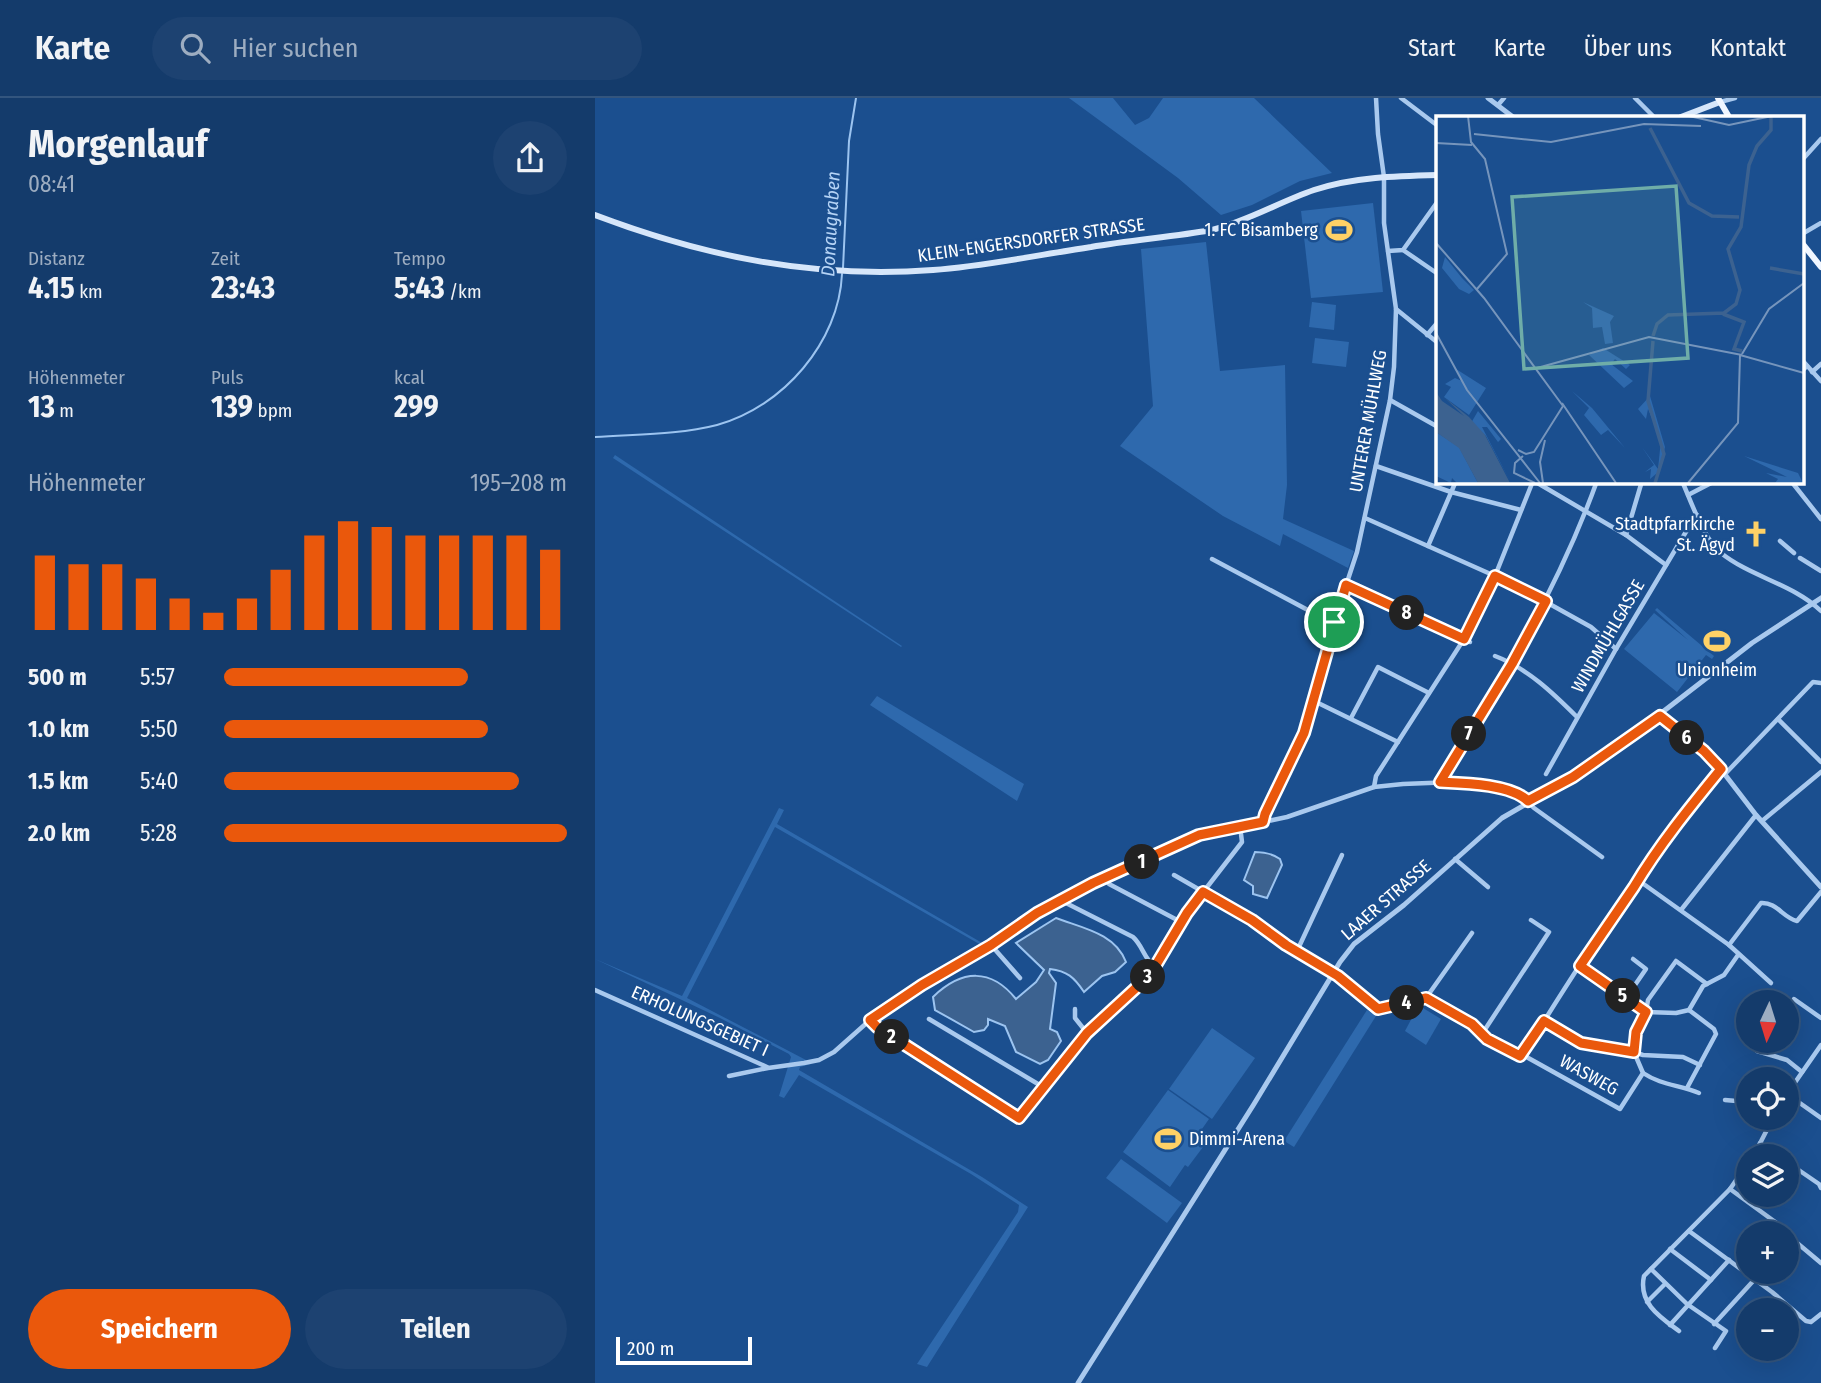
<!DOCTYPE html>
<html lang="de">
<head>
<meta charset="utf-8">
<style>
	:root { --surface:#143b6b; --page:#1d4271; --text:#f1f3f6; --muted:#9dadc1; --line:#33557e; --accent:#ea580c }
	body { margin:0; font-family:"Fira Sans Condensed",sans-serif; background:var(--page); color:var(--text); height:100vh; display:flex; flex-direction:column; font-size:26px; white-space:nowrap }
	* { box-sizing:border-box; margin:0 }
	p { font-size:23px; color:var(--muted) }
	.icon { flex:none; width:38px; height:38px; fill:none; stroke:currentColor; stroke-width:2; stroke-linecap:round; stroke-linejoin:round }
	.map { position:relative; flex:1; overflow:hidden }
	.sheet { display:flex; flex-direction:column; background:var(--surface); width:595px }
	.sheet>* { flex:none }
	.needle { width:46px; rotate:184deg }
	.fabs { position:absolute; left:1141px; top:892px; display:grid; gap:14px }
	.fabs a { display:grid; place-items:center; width:63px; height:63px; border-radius:50%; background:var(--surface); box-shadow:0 7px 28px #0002,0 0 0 2px var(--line); font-size:35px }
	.scale { position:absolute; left:21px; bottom:18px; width:136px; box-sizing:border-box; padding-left:7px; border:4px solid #fff; border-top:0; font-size:19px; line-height:24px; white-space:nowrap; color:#fff; -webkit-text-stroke:5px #1b4f8f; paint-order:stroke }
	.pin { position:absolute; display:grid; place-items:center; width:60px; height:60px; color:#fff; margin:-30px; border:4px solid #fff; border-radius:50%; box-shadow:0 2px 7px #0007 }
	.km { position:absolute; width:35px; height:35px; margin:-18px; border-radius:50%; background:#222; color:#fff; font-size:19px; line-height:35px; text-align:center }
	.round { display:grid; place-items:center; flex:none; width:74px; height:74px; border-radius:37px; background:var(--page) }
	.overview { display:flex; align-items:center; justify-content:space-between; height:119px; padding:0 28px }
	h1 { font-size:38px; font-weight:700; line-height:52px }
	.figures { display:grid; grid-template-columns:repeat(3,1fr); gap:10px; height:119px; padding:7px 28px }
	.figures div { display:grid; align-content:center }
	.figures b { font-size:30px; font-weight:700 }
	.figures small { font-size:19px; font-weight:400 }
	.figures p { font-size:19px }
	.chart { height:196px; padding:14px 28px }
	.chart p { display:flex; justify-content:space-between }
	.chart svg { width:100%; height:126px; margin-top:7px; stroke:var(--accent); stroke-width:6 }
	.cta { display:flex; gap:14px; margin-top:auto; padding:14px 28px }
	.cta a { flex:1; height:80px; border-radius:42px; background:var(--accent); color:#fff; font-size:28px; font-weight:700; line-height:80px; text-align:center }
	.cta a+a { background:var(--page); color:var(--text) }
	ul { padding:0 28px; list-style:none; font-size:23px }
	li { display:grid; grid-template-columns:112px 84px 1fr; align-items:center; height:52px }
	li i { height:18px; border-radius:9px; background:var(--accent) }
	header { display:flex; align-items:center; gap:42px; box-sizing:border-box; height:98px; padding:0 35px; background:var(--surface); border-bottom:2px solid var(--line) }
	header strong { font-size:33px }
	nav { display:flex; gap:38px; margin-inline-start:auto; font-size:24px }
	.search { width:490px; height:63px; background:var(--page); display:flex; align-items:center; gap:18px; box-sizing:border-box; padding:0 24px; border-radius:38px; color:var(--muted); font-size:26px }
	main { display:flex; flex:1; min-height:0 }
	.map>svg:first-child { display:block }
	.green { fill:#2e69ad }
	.water { fill:#3c6290; stroke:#9cc4f0; stroke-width:2 }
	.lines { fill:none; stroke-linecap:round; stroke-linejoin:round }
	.stream { stroke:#9cc4f0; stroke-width:2 }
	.minor { stroke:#a9c9ee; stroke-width:4.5 }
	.tertiary { stroke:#a9c9ee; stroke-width:5 }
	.secondary { stroke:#d6e6fa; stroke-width:6 }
	.primary { stroke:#f0f6ff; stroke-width:6 }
	.route-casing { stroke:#fff; stroke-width:14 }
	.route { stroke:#ea580c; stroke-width:9 }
	.labels { text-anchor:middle; stroke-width:5; stroke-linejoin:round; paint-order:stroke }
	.poi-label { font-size:18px; fill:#fff; stroke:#1b4f8f; text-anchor:end }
	.street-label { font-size:18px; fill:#fff; stroke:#1b4f8f }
	.water-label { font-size:19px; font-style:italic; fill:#b5d3f5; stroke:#1b4f8f }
	.inset-river { fill:none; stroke:#3c6290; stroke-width:3.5 }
	.inset-road { fill:none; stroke:#7695bc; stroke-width:2 }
	.view { fill:#6fada8; fill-opacity:0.15; stroke:#6fada8; stroke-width:3.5 }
	.inset-edge { fill:none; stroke:#fff; stroke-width:3.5 }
</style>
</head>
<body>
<header>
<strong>Karte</strong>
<div class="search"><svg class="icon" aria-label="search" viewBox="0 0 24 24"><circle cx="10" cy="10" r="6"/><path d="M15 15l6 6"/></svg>Hier suchen</div>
<nav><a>Start</a><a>Karte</a><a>Über uns</a><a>Kontakt</a></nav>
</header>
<main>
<section class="sheet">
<div class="overview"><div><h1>Morgenlauf</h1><p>08:41</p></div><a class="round"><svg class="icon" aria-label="share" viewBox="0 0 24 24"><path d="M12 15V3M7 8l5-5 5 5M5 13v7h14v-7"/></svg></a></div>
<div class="figures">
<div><p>Distanz</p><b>4.15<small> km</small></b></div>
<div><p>Zeit</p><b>23:43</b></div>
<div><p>Tempo</p><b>5:43<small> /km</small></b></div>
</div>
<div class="figures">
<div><p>Höhenmeter</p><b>13<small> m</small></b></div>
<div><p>Puls</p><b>139<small> bpm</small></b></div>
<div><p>kcal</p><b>299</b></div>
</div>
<div class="chart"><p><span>Höhenmeter</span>195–208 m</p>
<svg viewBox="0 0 160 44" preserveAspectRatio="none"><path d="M5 44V18M15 44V21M25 44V21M35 44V26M45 44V33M55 44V38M65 44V33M75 44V23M85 44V11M95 44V6M105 44V8M115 44V11M125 44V11M135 44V11M145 44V11M155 44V16"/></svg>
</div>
<ul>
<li><b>500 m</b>5:57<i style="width:71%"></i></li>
<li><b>1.0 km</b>5:50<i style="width:77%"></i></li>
<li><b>1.5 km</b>5:40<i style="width:86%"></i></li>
<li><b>2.0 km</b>5:28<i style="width:100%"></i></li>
</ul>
<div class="cta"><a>Speichern</a><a>Teilen</a></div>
</section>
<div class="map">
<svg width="1226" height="1285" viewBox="0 0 1226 1285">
	<rect width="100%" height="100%" fill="#1b4f8f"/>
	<!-- green -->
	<g class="green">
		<path d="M474,0h44l22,27 14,-7 14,-20h91l78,75 -32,8 -48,24 -31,10 -43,-37z"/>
		<path d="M778,105l10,89 -72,6 -10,-87z"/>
		<path d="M611,144l14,129 65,-6 2,120 -4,34 71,32 -6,17 -65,-34 -3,12 -57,-30 -103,-70 33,-40 -12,-157z"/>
		<path d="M717,204l24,3 -2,25 -25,-3z"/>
		<path d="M720,240l34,4 -3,25 -34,-4z"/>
		<path d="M20,357l287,191 -1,1 -288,-189z"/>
		<path d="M1062,510l57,48 -2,3 -6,-4 -29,37 -53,-43 30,-36 34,27 -33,-30z"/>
		<path d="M282,598l147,88 -7,17 -147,-96z"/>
		<path d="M184,710l5,2 -7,14 207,120 -3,1 -206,-118 -88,171 119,62 5,4 -11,3 -1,3 183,107 46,30 -101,160 -10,-3 101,-152 1,-7 -48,-31 -172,-99 -15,23 -5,-2 12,-39 -2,-3 -69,-36 -125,-59 87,37z"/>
		<path d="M828,910l18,11 -15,26 -21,-14 9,-17z"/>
		<path d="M772,912l9,6 -82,131 -10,-6z"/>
		<path d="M617,930l43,30 -43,61 -43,-30z"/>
		<path d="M573,992l41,29 -7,10 6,5 -8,11 3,2 -15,20 -3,-2 -15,22 -47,-35z"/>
		<path d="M526,1061l61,44 -15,20 -61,-45z"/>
	</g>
	<!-- water -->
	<g class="water">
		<path d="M660,754c9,0 18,2 25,7l2,6 -15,33 -14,-4v-8l-9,-6z"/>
		<path d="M461,820c26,10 59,15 70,44l-11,10 -13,4 -18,16c-10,-15 -17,-21 -34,-23l-1,4 7,10 -6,46 7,3 4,9 -13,19 -8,4 -24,-12 -11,-26 -17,-7v6l-4,5 -10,2 -39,-22 -2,-13c29,-28 58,-29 83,2l20,-17 8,-12 -28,-27z"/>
	</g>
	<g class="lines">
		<!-- stream -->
		<g class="stream">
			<path d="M248,170l6,-127 7,-43"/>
			<path d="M0,339c40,-3 83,-2 122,-12 66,-18 122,-83 125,-151"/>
		</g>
		<!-- minor -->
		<g class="minor">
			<path d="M806,0l37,28"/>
			<path d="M1040,0l19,19"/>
			<path d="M1125,4l15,-4"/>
			<path d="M903,7l6,-7"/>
			<path d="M1207,62l19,-21"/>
			<path d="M1207,136l19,-11"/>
			<path d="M808,152l35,24"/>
			<path d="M793,153l15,-1 35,-49"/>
			<path d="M801,211l42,34"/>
			<path d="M832,237l11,-13"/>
			<path d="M1207,262l19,21"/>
			<path d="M1207,273l5,-5"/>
			<path d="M1217,274l9,-8"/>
			<path d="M795,302l48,27"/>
			<path d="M781,368l75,26 70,18"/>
			<path d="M939,383l92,54 40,30"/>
			<path d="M1087,383c9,20 22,59 39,72 30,24 72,31 100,58"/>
			<path d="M1196,383l30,38"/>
			<path d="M1093,397l27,-14"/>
			<path d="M770,420l130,58 51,26 45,25 25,22"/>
			<path d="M1031,437l16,-54"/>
			<path d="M1185,443l14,12"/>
			<path d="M833,448l28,-65"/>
			<path d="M1205,460l21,13"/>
			<path d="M617,461l122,65"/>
			<path d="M751,487l124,57"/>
			<path d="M900,558c32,12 58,37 82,61"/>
			<path d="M719,603l84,41"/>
			<path d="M756,620l27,-51 51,26"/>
			<path d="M1183,621l43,43"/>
			<path d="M951,676l70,-125 77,-129 4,-5"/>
			<path d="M1130,676l88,-92 8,1"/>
			<path d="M845,683c60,-96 118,-192 157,-300"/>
			<path d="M779,689l2,-11 88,-137 31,-63 38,-95"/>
			<path d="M1167,723l59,-49"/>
			<path d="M668,724l1,-9 40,-80 30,-111 23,-70 33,-152 4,-33 2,-58 -12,-86v-46l-6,-43 -2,-36"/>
			<path d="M860,761l33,28"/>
			<path d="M579,777l78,45 34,25 52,31 40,33 48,-11 46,-65"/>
			<path d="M508,780l6,6 72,38"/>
			<path d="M1043,782l91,65 42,38"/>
			<path d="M465,802l73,37c10,9 11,22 22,30"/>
			<path d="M1086,812l75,-95"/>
			<path d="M396,847l29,33"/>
			<path d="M1134,847l32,-42c16,-1 22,15 36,18l24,-29"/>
			<path d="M702,853l45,-96"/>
			<path d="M984,868l67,46 30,1 13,-3"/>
			<path d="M0,892l172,77"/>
			<path d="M831,900c15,8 34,16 48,27 11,9 34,34 49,30l97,54 23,-36 -9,-21 2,-20 10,-20 2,-12 28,-39 31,23"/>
			<path d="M1031,900l20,-29 -13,-10"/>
			<path d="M1199,901l27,19"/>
			<path d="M480,911v9l12,15"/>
			<path d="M1094,912l14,-24 21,-11 14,-20"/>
			<path d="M334,921l114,68"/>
			<path d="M275,922l7,7 142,91 68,-85 63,-58 37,-62 55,-71 -2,-16"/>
			<path d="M949,923l40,23 43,6 16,5 40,2 17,8"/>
			<path d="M887,936l67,-102 -18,-12"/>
			<path d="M1162,953l30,9 15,12"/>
			<path d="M928,957c61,-99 125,-197 198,-286"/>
			<path d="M1048,975c18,12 36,12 56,20"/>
			<path d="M134,978l39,-8 36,-5 15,-3 15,-8 36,-32 52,-35 69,-40 46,-32 56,-30 64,-27 35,-19 95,-20 87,-30 29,-3 51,-2 65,11 15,15 68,49"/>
			<path d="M1092,990l29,-54 -2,-5 -25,-19"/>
			<path d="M1192,996l34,-49"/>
			<path d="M1192,996l34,24"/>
			<path d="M1130,1002l23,2"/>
			<path d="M1165,1045l20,14"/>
			<path d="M1158,1059l20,-39"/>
			<path d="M1192,1064l32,22 2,4"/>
			<path d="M1135,1091l59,43 1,5 31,26"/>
			<path d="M1094,1133l83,61 34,29 5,1 10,-8"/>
			<path d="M1075,1151l41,31"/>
			<path d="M1056,1171l36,35 39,27 -11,17"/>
			<path d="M1052,1204l18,-18"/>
			<path d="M1119,1226l41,-45"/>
			<path d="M1075,1227l59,-65"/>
			<path d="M1084,1233c-19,-14 -41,-28 -35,-55l86,-87 18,-26"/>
		</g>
		<!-- tertiary -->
		<g class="tertiary">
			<path d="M893,0l25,19"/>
			<path d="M1065,618l53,43 43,56 65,72"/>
			<path d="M483,1285l176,-279 86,-142 14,-18 50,-39 98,-87 71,-41 39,-26 140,-108 69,-45"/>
		</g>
		<!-- secondary -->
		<g class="secondary">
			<path d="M1086,19l39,-15"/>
			<path d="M0,117c111,42 219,64 338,55 53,-4 105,-15 158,-23 40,-7 81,-10 121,-17 36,-9 67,-28 102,-40 40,-13 82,-14 124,-15"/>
		</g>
		<!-- primary -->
		<g class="primary">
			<path d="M1123,0l11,19"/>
			<path d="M1207,145l19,24"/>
		</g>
	</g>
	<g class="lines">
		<!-- route casing -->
		<g class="route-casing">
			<path id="route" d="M900,478l51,25 -34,63 -72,118c23,1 71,2 88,19l45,-24 87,-61 44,35 17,18c-31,38 -62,76 -87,118l-54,79 66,46 -10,20 -2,20 -53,-9 -37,-22 -24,35 -33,-17 -15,-15 -46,-26 -48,11 -40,-33 -52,-31 -34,-25 -49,-28 -16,21 -37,62 -63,58 -68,85 -142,-91 -7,-7 52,-35 69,-40 46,-32 56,-30 106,-48 64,-13 2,-8 39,-81 42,-148 118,54z"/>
		</g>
		<!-- route -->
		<use href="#route" class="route"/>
	</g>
	<!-- icons -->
	<defs>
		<g id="stadium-bare" transform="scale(2.1)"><path d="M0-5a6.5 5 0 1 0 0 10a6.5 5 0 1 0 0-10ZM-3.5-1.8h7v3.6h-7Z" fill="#ffd166" stroke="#1b4f8f" stroke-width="2.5" paint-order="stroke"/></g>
		<g id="church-bare" transform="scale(2.1)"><path d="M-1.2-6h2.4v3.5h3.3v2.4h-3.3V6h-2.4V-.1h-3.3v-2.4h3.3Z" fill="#ffd166" stroke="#1b4f8f" stroke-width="2.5" paint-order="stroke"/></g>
	</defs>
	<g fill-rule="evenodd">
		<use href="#stadium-bare" x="744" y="132"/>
		<use href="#church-bare" x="1161" y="436"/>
		<use href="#stadium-bare" x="1122" y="543"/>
		<use href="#stadium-bare" x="573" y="1041"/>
	</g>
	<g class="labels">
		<!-- poi labels -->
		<g class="poi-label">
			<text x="723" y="138">1. FC Bisamberg</text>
			<text x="1140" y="432">Stadtpfarrkirche<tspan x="1140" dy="21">St. Ägyd</tspan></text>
			<text x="1122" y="578" text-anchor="middle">Unionheim</text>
			<text x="594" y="1047" text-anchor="start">Dimmi-Arena</text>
		</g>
		<!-- street labels -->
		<g class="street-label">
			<text transform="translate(436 142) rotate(-8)" y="6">KLEIN-ENGERSDORFER STRASSE</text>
			<text transform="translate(773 323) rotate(-80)" y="6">UNTERER MÜHLWEG</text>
			<text transform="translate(1013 538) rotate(-60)" y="6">WINDMÜHLGASSE</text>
			<text transform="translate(791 802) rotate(-41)" y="6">LAAER STRASSE</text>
			<text transform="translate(105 923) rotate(24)" y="6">ERHOLUNGSGEBIET I</text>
			<text transform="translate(994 977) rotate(29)" y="6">WASWEG</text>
		</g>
		<!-- water labels -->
		<g class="water-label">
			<text transform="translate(235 126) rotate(-87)" y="7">Donaugraben</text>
		</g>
	</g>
	<!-- overview -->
	<g transform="translate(841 18)">
		<rect width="368" height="368" fill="#1b4f8f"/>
		<path d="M9,141l17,21 12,12 -5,4 -10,-5 -17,-21zM147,186l31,14 -4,6 3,21 -8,1 -3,-17 -9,1 -1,-20zM167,232l27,17 -4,4 -11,-10 -4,5 22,17 -9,7 -35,-33zM20,253l30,19 -17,27 -25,-18 7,-10 -6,-3 10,-6 7,3zM136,275l20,17 33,40 -17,-18 -7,5 -17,-20 5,-7zM214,280l15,51 -9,36v-9l-6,5 1,-10 -6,3 9,-7 -12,-18 16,22 3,-29 -13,-31 -2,10 -8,-10zM42,295l23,28 -3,3 -11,-15h-5l29,56 -25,-47 -15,-13zM0,316l23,15 19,36h-21l-5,-5 -1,5 -15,-7zM308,340l54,17 5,10h-28l3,-4 -12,-6 21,4z" fill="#2e69ad"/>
		<path d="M0,276l6,9 22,15 -19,-18 24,19 16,18 25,48h-32l-19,-35 -23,-16z" fill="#3c6290"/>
		<path class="inset-river" d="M214,12l39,75 23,13 27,1M334,152l34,6M287,198l21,8 -10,27 8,2M217,220l4,-12 11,-9 56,-2 12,-9 4,-14 -12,-41 13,-22 8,-62 8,-19 14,-16v-13M217,225l-5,60 16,53 -9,29"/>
		<path class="inset-road" d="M32,0l3,26 14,17 22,95 -30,35M253,0l40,9 43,-9M38,18l77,8 93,-18 57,2M0,27l36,2M0,127l48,55 79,108M0,217l31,57 73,93M306,238l27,-45 35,-26M304,239l64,18M101,252l112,-31 93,18M126,287l54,80M82,334l8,4 8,-2 29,-46M87,340l-8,7 -1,10 21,10M107,367l-3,-21 5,-22M252,367l50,-60 2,-68"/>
		<path class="view" d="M240,70l12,172 -164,11 -12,-172z"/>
		<rect width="368" height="368" class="inset-edge"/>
	</g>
</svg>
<div class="fabs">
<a><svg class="needle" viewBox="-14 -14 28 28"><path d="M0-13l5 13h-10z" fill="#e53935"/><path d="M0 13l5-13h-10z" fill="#9dadc1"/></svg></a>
<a><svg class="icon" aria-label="locate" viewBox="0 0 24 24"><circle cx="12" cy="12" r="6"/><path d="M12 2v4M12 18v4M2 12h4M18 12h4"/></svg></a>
<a><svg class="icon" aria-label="layers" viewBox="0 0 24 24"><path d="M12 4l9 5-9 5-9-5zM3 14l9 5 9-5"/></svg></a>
<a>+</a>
<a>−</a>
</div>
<div class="scale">200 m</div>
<div class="pin" style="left:739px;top:524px;background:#1e9e55"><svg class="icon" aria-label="arrive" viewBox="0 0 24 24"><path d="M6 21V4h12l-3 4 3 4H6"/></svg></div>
<b class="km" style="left:547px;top:764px">1</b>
<b class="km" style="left:297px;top:939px">2</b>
<b class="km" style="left:553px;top:879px">3</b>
<b class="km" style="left:812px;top:905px">4</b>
<b class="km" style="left:1028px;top:898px">5</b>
<b class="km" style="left:1092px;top:640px">6</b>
<b class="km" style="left:874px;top:636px">7</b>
<b class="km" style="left:812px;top:515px">8</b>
</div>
</main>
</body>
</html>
